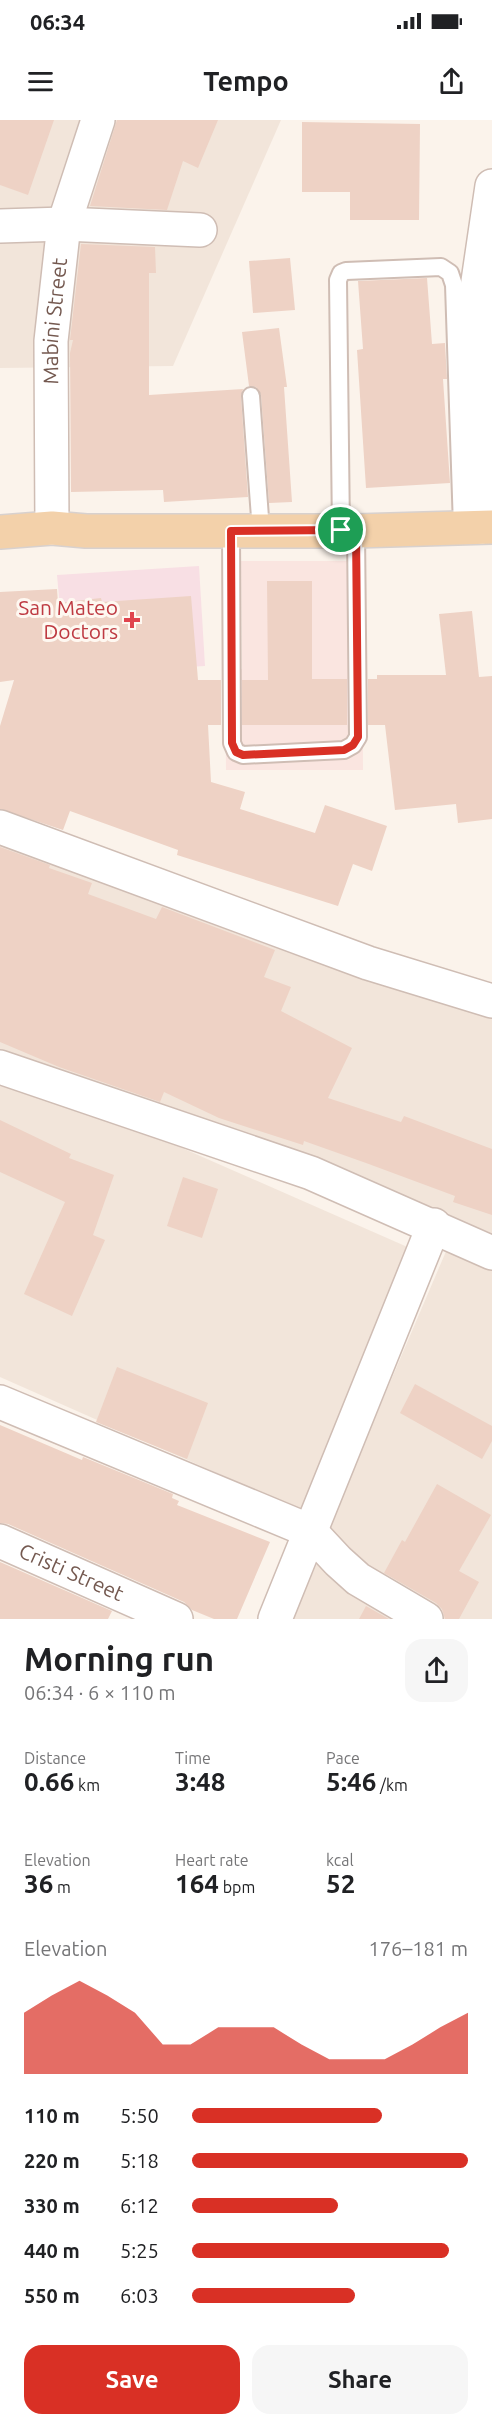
<!DOCTYPE html>
<html lang="en">
<head>
<meta charset="utf-8">
<style>
	:root { --surface:#fff; --page:#f6f6f6; --text:#202124; --muted:#757577; --accent:#d93025 }
	body { margin:0; font-family:Ubuntu,sans-serif; background:var(--page); color:var(--text); height:100vh; display:flex; flex-direction:column; font-size:22px; white-space:nowrap }
	* { box-sizing:border-box; margin:0 }
	p { font-size:20px; color:var(--muted) }
	.icon { flex:none; width:33px; height:33px; fill:none; stroke:currentColor; stroke-width:2; stroke-linecap:round; stroke-linejoin:round }
	.map { position:relative; height:1499px; overflow:hidden }
	.sheet { display:flex; flex-direction:column; background:var(--surface); flex:1 }
	.sheet>* { flex:none }
	.pin { position:absolute; display:grid; place-items:center; width:51px; height:51px; color:#fff; margin:-26px; border:3px solid #fff; border-radius:50%; box-shadow:0 2px 6px #0007 }
	.round { display:grid; place-items:center; flex:none; width:63px; height:63px; border-radius:18px; background:var(--page) }
	.summary { display:flex; align-items:center; justify-content:space-between; height:102px; padding:0 24px }
	h1 { font-size:33px; font-weight:700; line-height:45px }
	.stats { display:grid; grid-template-columns:repeat(3,1fr); gap:9px; height:102px; padding:6px 24px }
	.stats div { display:grid; align-content:center }
	.stats b { font-size:26px; font-weight:700 }
	.stats small { font-size:16px; font-weight:400 }
	.stats p { font-size:16px }
	.chart { height:168px; padding:12px 24px }
	.chart p { display:flex; justify-content:space-between }
	.chart svg { width:100%; height:108px; margin-top:6px; fill:var(--accent); opacity:.7 }
	.button { display:flex; gap:12px; margin-top:auto; padding:12px 24px }
	.button a { flex:1; height:69px; border-radius:18px; background:var(--accent); color:#fff; font-size:24px; font-weight:700; line-height:69px; text-align:center }
	.button a+a { background:var(--page); color:var(--text) }
	ul { padding:0 24px; list-style:none; font-size:20px }
	li { display:grid; grid-template-columns:96px 72px 1fr; align-items:center; height:45px }
	li i { height:15px; border-radius:8px; background:var(--accent) }
	.status { display:flex; justify-content:space-between; align-items:center; height:42px; padding:0 30px; background:var(--surface); direction:ltr }
	.status svg { height:16px; fill:currentColor }
	header { display:flex; justify-content:space-between; align-items:center; height:78px; padding:0 24px; background:var(--surface); font-size:27px; font-weight:700 }
	.map>svg:first-child { display:block }
	.residential { fill:#f2e5da }
	.commercial { fill:#fae5e0 }
	.medical { fill:#f8dfe4 }
	.building { fill:#eed2c5 }
	.lines { fill:none; stroke-linecap:round; stroke-linejoin:round }
	.service-casing { stroke:#cfbdb4; stroke-width:20 }
	.minor-casing { stroke:#cfbdb4; stroke-width:36 }
	.primary-casing { stroke:#d8d1ce; stroke-width:36 }
	.service { stroke:#fff; stroke-width:16 }
	.minor { stroke:#fff; stroke-width:33 }
	.primary { stroke:#f3d1aa; stroke-width:33 }
	.route-casing { stroke:#fff; stroke-width:12 }
	.route { stroke:#d93025; stroke-width:8 }
	.health-dot { fill:#e0444e; stroke:#fef8f1; stroke-width:2 }
	.labels { text-anchor:middle; stroke-width:6; stroke-linejoin:round; paint-order:stroke }
	.street-label { font-size:21px; fill:#745950; stroke:#fef8f1 }
	.health-label { font-size:21px; fill:#be3a42; stroke:#fef8f1; text-anchor:end }
</style>
</head>
<body>
<div class="status"><b>06:34</b><svg viewBox="0 0 49 12"><path d="M0 12V9h3v3zM5 12V6h3v6zM10 12V3h3v9zM15 12V0h3v12zM26 1h20v11H26zM47 4h2v5h-2z"/></svg></div>
<header><svg class="icon" aria-label="menu" viewBox="0 0 24 24"><path d="M4 6h16M4 12h16M4 18h16"/></svg>Tempo<svg class="icon" aria-label="share" viewBox="0 0 24 24"><path d="M12 15V3M7 8l5-5 5 5M5 13v7h14v-7"/></svg></header>
<div class="map">
<svg width="492" height="1499" viewBox="0 0 492 1499">
	<rect width="100%" height="100%" fill="#fbf3eb"/>
	<!-- residential -->
	<g class="residential">
		<path d="M0,0h281l-108,246 -173,2z"/>
		<path d="M0,704l492,171v238l-492,-175z"/>
		<path d="M0,948l412,181 -109,262 -303,-134z"/>
		<path d="M447,1129l45,20v350h-200l29,-64 4,-20z"/>
	</g>
	<!-- commercial -->
	<path class="commercial" d="M241,441h121l1,209h-137l-1,-101h17z"/>
	<!-- medical -->
	<path class="medical" d="M199,446l6,100 -139,8 -9,-99z"/>
	<!-- building -->
	<g class="building">
		<path d="M0,0h54l-26,75 -28,-10z"/>
		<path d="M117,0h101l-20,48 -15,-7 -16,49 -77,-4z"/>
		<path d="M302,2l118,2 -1,96h-69v-28h-48z"/>
		<path d="M81,124l74,3 1,26h-7v122l94,-6 -2,8 7,100 -84,5 -1,-12 -92,2 -1,-139 3,-13h-3z"/>
		<path d="M290,138l5,52 -42,3 -4,-52z"/>
		<path d="M427,158l5,66 13,-1 2,36h-4l7,104 -84,5 -9,-138 6,-1 -5,-68z"/>
		<path d="M279,208l8,59h-3l8,115 -23,1 -8,-108 -5,-8 -7,-1 -7,-54z"/>
		<path d="M267,461h45v98h35v46h-105v-45h26z"/>
		<path d="M57,469l1,14 43,-5 1,4 89,-6 7,84h23v45h-13l3,57 34,10 -5,17 75,24 10,-28 62,21 -15,45 -19,-7 -15,42 -161,-51 1,-5 -108,-39 -7,19 -63,-21v-83l14,-46 -14,2v-90z"/>
		<path d="M472,491l7,66 13,-1v143l-34,4 -2,-19 -61,6 -10,-85h-17v-46h9v-4h69l-7,-61z"/>
		<path d="M0,727l50,18 -1,3 43,15 -4,11 68,25 6,-12 113,43 -11,27 27,10 -10,24 71,37 -24,50 73,24 3,-6 88,33v66l-39,-13 2,-6 -89,-33 -62,-22 -1,4 -84,-27 -55,-26 -4,10 -101,-35 -59,-25z"/>
		<path d="M0,1000l71,34 -2,4 45,17 -21,60 12,5 -33,76 -48,-22 41,-92 -65,-30z"/>
		<path d="M183,1057l35,12 -16,49 -35,-12z"/>
		<path d="M117,1247l91,36 -21,56 -91,-37z"/>
		<path d="M415,1264l77,42v15l-10,18 -82,-46z"/>
		<path d="M0,1305l82,35 1,-3 90,37 -1,4 7,3 -2,4 93,37 -33,77h-23l-22,-9 -8,-8 -176,-78 -8,-1z"/>
		<path d="M437,1364l54,31 -32,56 20,11 -20,37h-14l-3,-10 -6,-6 -52,-30 18,-33 3,2z"/>
		<path d="M0,1442l112,49 -4,8h-108z"/>
		<path d="M366,1486l23,13h-30z"/>
	</g>
	<g class="lines">
		<!-- service casing -->
		<g class="service-casing">
			<g id="service">
				<path d="M251,276l10,135"/>
				<path d="M341,410l-3,-250 3,-7 5,-2 95,-4 9,6 4,12 8,242"/>
				<path d="M231,411l1,212 4,9 7,3 101,-5 9,-5 5,-8 -2,-206"/>
			</g>
		</g>
		<!-- minor casing -->
		<g class="minor-casing">
			<g id="minor">
				<path d="M0,106l64,-2 136,6"/>
				<path d="M482,407l-6,-232 16,-109"/>
				<path id="s1" d="M52,408l-1,-187 13,-117 34,-104"/>
				<path d="M0,707l368,136 124,38"/>
				<path d="M0,947l311,106 181,80"/>
				<path d="M0,1282l310,129 28,30 20,18 68,40"/>
				<path id="s2" d="M0,1421l176,78"/>
				<path d="M275,1499l159,-394"/>
			</g>
		</g>
		<!-- primary casing -->
		<g class="primary-casing">
			<path id="primary" d="M0,412l52,-4 34,3h270l136,-4"/>
		</g>
		<!-- service -->
		<use href="#service" class="service"/>
		<!-- minor -->
		<use href="#minor" class="minor"/>
		<!-- primary -->
		<use href="#primary" class="primary"/>
	</g>
	<g class="lines">
		<!-- route casing -->
		<g class="route-casing">
			<path id="route" d="M341,410l15,1 2,206 -5,8 -9,5 -101,5 -7,-3 -4,-9 -1,-212z"/>
		</g>
		<!-- route -->
		<use href="#route" class="route"/>
	</g>
	<!-- markers -->
	<path class="health-dot" d="M129 491h6v6h6v6h-6v6h-6v-6h-6v-6h6z"/>
	<g class="labels">
		<!-- street labels -->
		<g class="street-label">
			<text dy="7" stroke="none"><textPath href="#s1" startOffset="207">Mabini Street</textPath></text>
			<text dy="7" stroke="none"><textPath href="#s2" startOffset="78">Cristi Street</textPath></text>
		</g>
		<!-- health labels -->
		<g class="health-label">
			<text x="118" y="495">San Mateo<tspan x="118" dy="24">Doctors</tspan></text>
		</g>
	</g>
</svg>
<div class="pin" style="left:341px;top:410px;background:#1e9e55"><svg class="icon" aria-label="arrive" viewBox="0 0 24 24"><path d="M6 21V4h12l-3 4 3 4H6"/></svg></div>
</div>
<section class="sheet">
<div class="summary"><div><h1>Morning run</h1><p>06:34 · 6 × 110 m</p></div><a class="round"><svg class="icon" aria-label="share" viewBox="0 0 24 24"><path d="M12 15V3M7 8l5-5 5 5M5 13v7h14v-7"/></svg></a></div>
<div class="stats">
<div><p>Distance</p><b>0.66<small> km</small></b></div>
<div><p>Time</p><b>3:48</b></div>
<div><p>Pace</p><b>5:46<small> /km</small></b></div>
</div>
<div class="stats">
<div><p>Elevation</p><b>36<small> m</small></b></div>
<div><p>Heart rate</p><b>164<small> bpm</small></b></div>
<div><p>kcal</p><b>52</b></div>
</div>
<div class="chart"><p><span>Elevation</span>176–181 m</p>
<svg viewBox="0 0 160 44" preserveAspectRatio="none"><path d="M0 44V19L10 12L20 6L30 12L40 19L50 32L60 32L70 25L80 25L90 25L100 32L110 38L120 38L130 38L140 32L150 25L160 19V44z"/></svg>
</div>
<ul>
<li><b>110 m</b>5:50<i style="width:69%"></i></li>
<li><b>220 m</b>5:18<i style="width:100%"></i></li>
<li><b>330 m</b>6:12<i style="width:53%"></i></li>
<li><b>440 m</b>5:25<i style="width:93%"></i></li>
<li><b>550 m</b>6:03<i style="width:59%"></i></li>
</ul>
<div class="button"><a>Save</a><a>Share</a></div>
</section>
</body>
</html>
